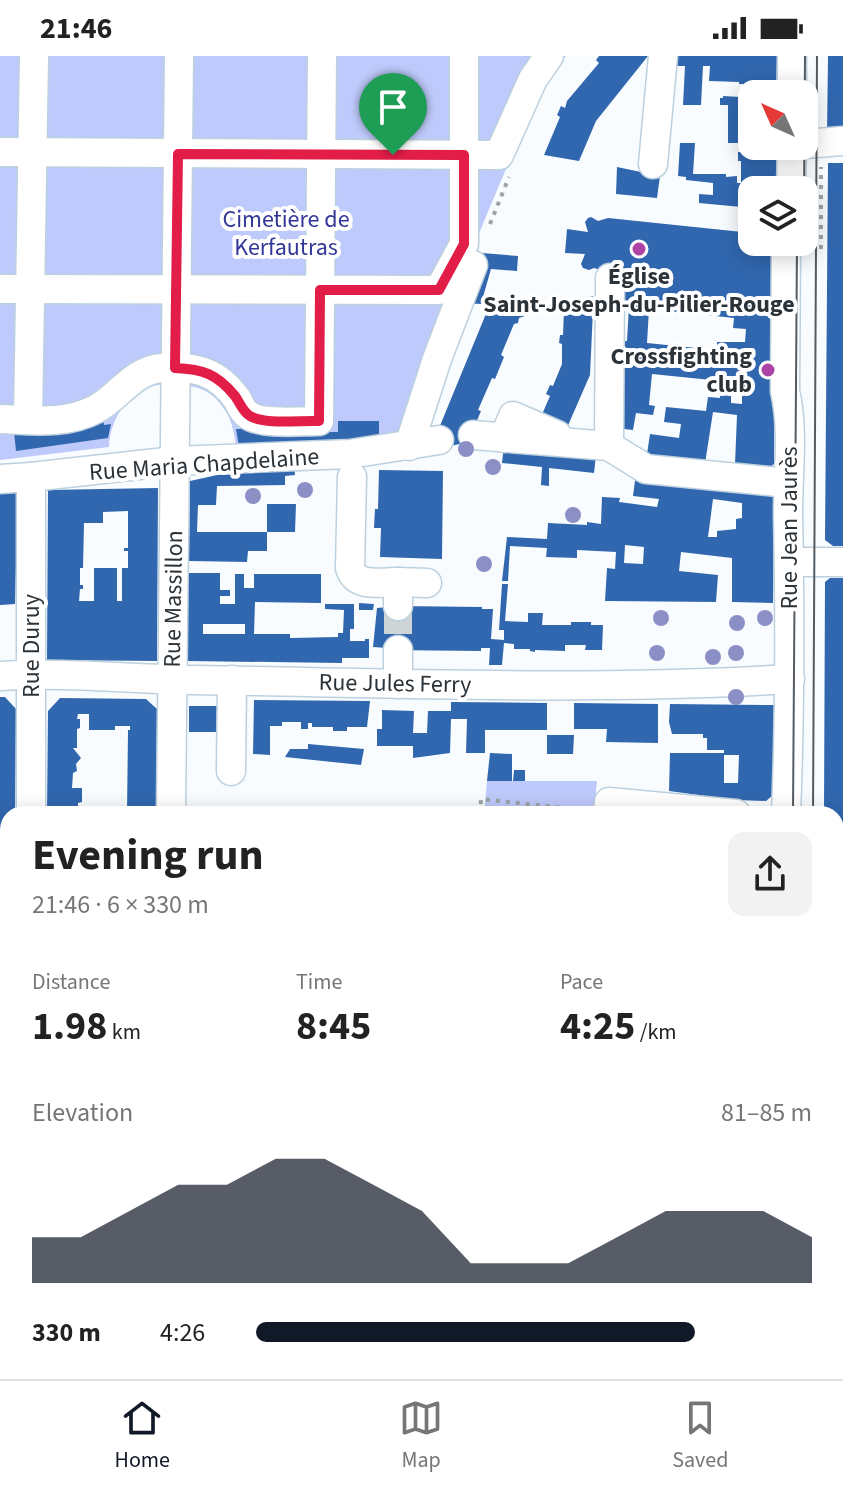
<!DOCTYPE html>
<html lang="en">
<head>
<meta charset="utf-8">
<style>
	:root { --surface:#fff; --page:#f2f2f2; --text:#222; --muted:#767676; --line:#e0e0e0; --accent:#111827 }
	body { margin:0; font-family:"Source Sans 3",sans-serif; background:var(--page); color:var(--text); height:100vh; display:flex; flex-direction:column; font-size:30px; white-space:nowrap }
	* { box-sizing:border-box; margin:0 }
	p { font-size:26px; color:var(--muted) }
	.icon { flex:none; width:44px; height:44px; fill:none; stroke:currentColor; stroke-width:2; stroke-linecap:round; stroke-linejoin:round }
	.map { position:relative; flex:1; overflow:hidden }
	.drawer { position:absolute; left:0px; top:750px; width:844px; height:574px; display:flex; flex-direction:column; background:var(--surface); border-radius:24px 24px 0 0; box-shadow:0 4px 20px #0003 }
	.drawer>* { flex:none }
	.needle { width:52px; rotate:315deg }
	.buttons { position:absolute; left:738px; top:24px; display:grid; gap:16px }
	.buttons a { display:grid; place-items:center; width:80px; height:80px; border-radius:16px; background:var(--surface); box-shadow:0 4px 20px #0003; font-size:40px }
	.pin { position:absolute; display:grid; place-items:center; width:68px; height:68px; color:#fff; margin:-82px -34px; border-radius:50% 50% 50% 0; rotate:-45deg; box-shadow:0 0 8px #0007 }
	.pin .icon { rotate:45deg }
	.round { display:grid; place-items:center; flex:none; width:84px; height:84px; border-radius:16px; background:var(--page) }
	.head { display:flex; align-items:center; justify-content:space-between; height:136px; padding:0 32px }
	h1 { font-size:44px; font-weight:700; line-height:60px }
	.stats { display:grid; grid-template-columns:repeat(3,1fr); gap:12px; height:136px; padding:8px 32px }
	.stats div { display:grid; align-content:center }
	.stats b { font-size:40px; font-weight:700 }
	.stats small { font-size:22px; font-weight:400 }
	.stats p { font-size:22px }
	.chart { height:224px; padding:16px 32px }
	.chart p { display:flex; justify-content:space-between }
	.chart svg { width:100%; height:144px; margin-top:8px; fill:var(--accent); opacity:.7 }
	ul { padding:0 32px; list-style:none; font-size:26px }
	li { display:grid; grid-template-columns:128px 96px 1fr; align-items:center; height:60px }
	li i { height:20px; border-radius:10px; background:var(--accent) }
	.status { display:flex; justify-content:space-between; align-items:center; height:56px; padding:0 40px; background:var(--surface); direction:ltr }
	.status svg { height:22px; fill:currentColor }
	.tab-bar { display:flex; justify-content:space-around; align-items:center; height:112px; border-top:2px solid var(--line); background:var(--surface); font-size:22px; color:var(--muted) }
	.tab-bar a { display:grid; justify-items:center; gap:4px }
	.tab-bar .selected { color:var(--accent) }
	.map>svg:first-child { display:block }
	.green { fill:#becafb }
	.building { fill:#3167af; fill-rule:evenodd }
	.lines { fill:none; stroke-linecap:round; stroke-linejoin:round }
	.minor-tunnel { stroke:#cfd4d7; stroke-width:28; stroke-dasharray:28 14; stroke-linecap:butt }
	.minor-casing { stroke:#bdd0de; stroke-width:31 }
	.path { stroke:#9da3a7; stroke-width:4; stroke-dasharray:4 6; stroke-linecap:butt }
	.minor { stroke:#fff; stroke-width:28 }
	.tram { stroke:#545b61; stroke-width:2 }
	.tree { fill:#8b8fc6 }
	.route-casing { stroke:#fff; stroke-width:16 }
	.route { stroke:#e11d48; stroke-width:10 }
	.poi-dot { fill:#ac43a5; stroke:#fff; stroke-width:3 }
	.labels { text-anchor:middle; stroke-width:8; stroke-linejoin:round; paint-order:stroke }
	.park-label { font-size:24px; fill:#323698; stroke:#fff }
	.poi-label { font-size:24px; font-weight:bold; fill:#2b3339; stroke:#fff }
	.street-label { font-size:24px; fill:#2b3339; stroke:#fff }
</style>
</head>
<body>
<div class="status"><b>21:46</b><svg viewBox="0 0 49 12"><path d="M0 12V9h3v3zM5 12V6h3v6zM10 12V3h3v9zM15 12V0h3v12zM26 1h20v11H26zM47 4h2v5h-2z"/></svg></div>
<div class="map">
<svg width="843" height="1323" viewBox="0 0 843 1323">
	<rect width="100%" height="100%" fill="#f8fcff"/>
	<!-- green -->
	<g class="green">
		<path d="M0,0h566l-25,30 -54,128 -88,218 -52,16 -110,2c-3,-15 -4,-29 -13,-41 -11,-18 -27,-24 -47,-24 -8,0 -17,-1 -24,1 -27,8 -43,34 -44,61l-109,13z"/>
		<path d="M487,725h110l-3,33h-110z"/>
	</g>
	<!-- building -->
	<g class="building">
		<path d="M599,0h49l-52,65 -17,40 -35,-6 16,-38 -3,-2 4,-9 4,2 2,-7 32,-38 -3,-3z"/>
		<path d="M672,0h105l-1,38h-24v52h24v44h-24v18l-53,-5v-9l14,1v-12l-27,-3v-3l-8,-1 2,-33h15l-2,31h33v3l11,-1v7h4v-22h-3v-9h3l1,-9h-14v-38h-8v-7h3v-2l18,1v8h2v-21h-4v-2l-30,-1 1,-15h-7l-2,39h-18l2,-39h-14z"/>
		<path d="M828,0h15v77l-16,1z"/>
		<path d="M828,107h15v383h-10l-8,-6z"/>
		<path d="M617,111l43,9 -3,22 -41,-4z"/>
		<path d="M591,161l7,4 10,-3 144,15v9h23l-1,222 -7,5 -32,-5 2,-49 -24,-3 -9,58 -58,-9 4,-27 29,4 2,-14 -17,-2 2,-15 40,4 2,-14 12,1 1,-17 -69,-7 -3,31 6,1 -2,9 -17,-2 -3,17 -9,-1 -3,18 -1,-52 5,-54h2l2,-35h-9l-16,-35 -10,-3 -5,2 -6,-2 -2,-4 4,-10 -20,-1 2,-24 21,3 -3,-10 3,-4zM649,253l85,9 -1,10 13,1 -1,13h-28v8l-70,-7zM731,326l11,2v20l-11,-1z"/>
		<path d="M482,197l36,3 -1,15 -26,-2 -10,35 -19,-1z"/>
		<path d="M586,240l18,1 -1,14 -10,-1 -3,65 -24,55 -26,-11 10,-23 -4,-2 4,-9 3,1 9,-22v-20l-3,-1 1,-8h3l1,-26 21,1z"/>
		<path d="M490,248l35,2v10l-6,2 -1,5 -4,1 -13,31 3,2 -9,22 -3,-1 -14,32 3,1 -13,31 -26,6 -5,-15z"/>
		<path d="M103,362l1,7 7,-1 -3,14 -92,13 -2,-19z"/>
		<path d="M338,365h41v17l-140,9 -3,-18 65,-1v4h37z"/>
		<path d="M504,389l92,10 -2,18 -45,-5v18l-8,-1 1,-18 -40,-4z"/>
		<path d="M294,409l1,10 -10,1v9l-68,1 -1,19h-18l-1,27h70v19h-19l-1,11 -58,-1 1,-80 59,-13z"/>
		<path d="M379,414l64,1 -1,88 -62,-2 1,-29h-7l1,-19h3z"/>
		<path d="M636,417l138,16 -1,114 -41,-1v-44l-51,-6 -2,19 39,4 -2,27 -111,-1 2,-33 8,1 1,-17 -39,-2v8l-31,-1 1,-9 -37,-2 -2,35h-6l5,-44 40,2 1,-16 39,2v-3l14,2 1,-27 18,1 -1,4 38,5 2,-8 -26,-3zM713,443l29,4v15l-6,1v10l-19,2v6h-9zM625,489l19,2 -1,17 -19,-1z"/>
		<path d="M158,432l-1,173 -110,-1 1,-170zM128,455v37h-4v3h4v17h-6v33h-5v-33h-23v33h-15l1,-12h3v-4h-3v-17h3l1,-45h19v-11z"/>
		<path d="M0,434h18l-3,114 -15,1z"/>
		<path d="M267,448h29l-1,28h-28z"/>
		<path d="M188,517h32v17h10v6h-10v8h15v-30h9v14h10v-14h67v29l-66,-1 -1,32h36v4l48,-1v-4h5l1,-23 -19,-1v-5h29v25h-4v12h15v-2h4v19h-27v5l-154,-2zM203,568h42v10h-42z"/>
		<path d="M830,522h13v259h-7v-23h-12l1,-232z"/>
		<path d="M502,528h6l-3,37 23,1v-9h15l-1,12h29v-3h20v3h12l-1,25h-17l1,-5h-21v6l-30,-1v2l-5,-1v-2h-16v-5l-10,-1 -2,22h-13l1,-17h-9v3l-94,-1v-2l-14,-1 4,-39 21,-2 84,1v2h11l-2,30 13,1v-10h-5z"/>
		<path d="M359,547l15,1 -1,6h-14z"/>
		<path d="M0,641h5l11,12 -1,105h-7v98h-8z"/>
		<path d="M60,642l86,1 11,10 -1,105h-29l1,-84h2v-4h-15v4h-26v-16h-11l-1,5h3v9l-3,1v19h-4l8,10 -5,6 1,7 -4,2 -1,15h10v14l-4,1v11h-31l1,-103z"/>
		<path d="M254,644l116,1 -3,26h-20v4h-14v-4h-21v-4h-4v6h-7v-7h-19v4h-12v29l-17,-1z"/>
		<path d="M451,646l96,1v27h-62v23h-19l1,-34h-16l-1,34 -37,5v-12h-36v-17h5v-19l32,1 -1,22h14l1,-22h23z"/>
		<path d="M574,647l84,1v39l-52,-1 1,-13h-33z"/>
		<path d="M670,648l104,1 -1,90 -7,6 -30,-1 -67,-9 1,-38h54v-3h-17v-12h-4v-4h-31l-3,-12zM724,699h15l-1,28h-14z"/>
		<rect x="189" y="650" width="33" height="26"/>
		<path d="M547,679h27l-1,19h-26z"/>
		<path d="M308,688l56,5 -3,16 -76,-8 5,-8h18z"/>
		<path d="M490,697l22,1v27h-25z"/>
		<path d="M514,714h11v11h-12z"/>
		<rect x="836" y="812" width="7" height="394"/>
		<path d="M0,901l8,1v33h-8z"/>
		<rect x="0" y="983" width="8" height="30"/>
		<path d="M0,1034l8,4v22l-8,-4z"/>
		<path d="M0,1124l8,2v47l-8,-5z"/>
		<path d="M4,1203l4,3v28l-5,-3 3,-6 -6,-4v-10z"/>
		<path d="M836,1260h7v63h-23v-7h16z"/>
		<rect x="81" y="1316" width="69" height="7"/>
		<rect x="182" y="1316" width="33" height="7"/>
		<rect x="468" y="1316" width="31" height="7"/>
		<rect x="530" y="1316" width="30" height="7"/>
		<rect x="613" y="1316" width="18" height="7"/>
		<path d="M678,1316h27l-1,7h-16l1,-2 -11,-1z"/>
		<path d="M723,1317h47v6h-48z"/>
	</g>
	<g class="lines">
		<!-- minor-tunnel -->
		<path class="minor-tunnel" d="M398,550v44"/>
		<!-- minor casing -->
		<g class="minor-casing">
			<g id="minor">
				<path d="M792,38v-38"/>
				<path d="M804,88l39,-3"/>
				<path d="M0,96l499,3 34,-76 16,-23"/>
				<path d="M653,108l10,-108"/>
				<path d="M791,134l1,-44"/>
				<path d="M786,186l-1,149c9,39 3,82 3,122 2,100 2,201 -2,301"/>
				<path d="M0,233l439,1 25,-46v-188"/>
				<path d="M0,363c34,1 65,6 96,-10 23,-12 37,-39 66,-41 32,-3 56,4 75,31 3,4 5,12 10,15 11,11 55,7 72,7l3,-365"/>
				<path d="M28,364l6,-364"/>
				<path d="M473,379l136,11 37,23 142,14"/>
				<path d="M504,382l9,-22 44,19"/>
				<path d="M409,390l28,-87 36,-94"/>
				<path d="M609,390l1,-168"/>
				<path d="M31,421v337"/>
				<path d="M352,421l-2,91c6,20 30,14 48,14v24"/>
				<path d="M0,423l31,-2 144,-16 175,-7 89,-14"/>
				<path d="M789,506h54"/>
				<path d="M398,526l29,1"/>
				<path d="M0,620c65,-4 130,3 194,4 199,3 398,11 596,-1"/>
				<path d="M398,628v-34"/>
				<path d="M231,715l1,-91"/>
				<path d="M171,758l8,-758"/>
				<path d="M608,758l1,-12 127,12"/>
				<path d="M836,796h7"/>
				<path d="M0,948h8"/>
				<path d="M0,1183l8,4"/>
				<path d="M836,1220h7"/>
				<path d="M836,1245h7"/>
				<path d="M165,1323v-7"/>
				<path d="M515,1323v-7"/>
				<path d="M783,1323l1,-7"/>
			</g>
		</g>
		<!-- path -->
		<g class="path">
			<path d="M490,168l19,-47"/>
			<path d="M821,193v-82"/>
			<path d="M480,758l1,-15 102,11"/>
		</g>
		<!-- minor -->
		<use href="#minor" class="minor"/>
		<!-- tram -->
		<g class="tram">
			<path d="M804,149l1,-149"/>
			<path d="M793,758l4,-572"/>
			<path d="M813,758l4,-758"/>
			<path d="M789,1323v-7"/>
			<path d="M809,1323v-7"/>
		</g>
	</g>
	<!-- trees -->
	<g class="tree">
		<circle cx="466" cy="393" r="8"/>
		<circle cx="493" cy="411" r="8"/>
		<circle cx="305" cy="434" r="8"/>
		<circle cx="253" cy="440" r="8"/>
		<circle cx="573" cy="459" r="8"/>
		<circle cx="484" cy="508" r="8"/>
		<circle cx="661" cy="562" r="8"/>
		<circle cx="765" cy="562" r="8"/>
		<circle cx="737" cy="567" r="8"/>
		<circle cx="657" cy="597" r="8"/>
		<circle cx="736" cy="597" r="8"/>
		<circle cx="713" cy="601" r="8"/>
		<circle cx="736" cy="641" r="8"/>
	</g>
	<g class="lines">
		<!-- route casing -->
		<g class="route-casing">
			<path id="route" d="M178,98l286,1v89l-25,46h-119l-1,131c-17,-1 -55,4 -69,-5 -7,-4 -10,-13 -15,-20 -18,-22 -32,-27 -60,-28z"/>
		</g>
		<!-- route -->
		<use href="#route" class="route"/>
	</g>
	<!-- markers -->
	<g class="poi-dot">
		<circle cx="639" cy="193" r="8"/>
		<circle cx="768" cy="314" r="8"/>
	</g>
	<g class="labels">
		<!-- park labels -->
		<g class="park-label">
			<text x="286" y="171">Cimetière de<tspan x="286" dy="28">Kerfautras</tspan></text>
		</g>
		<!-- poi labels -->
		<g class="poi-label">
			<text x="639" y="228">Église<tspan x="639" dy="28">Saint-Joseph-du-Pilier-Rouge</tspan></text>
			<text x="752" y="308" text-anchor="end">Crossfighting<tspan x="752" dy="28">club</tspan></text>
		</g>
		<!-- street labels -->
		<g class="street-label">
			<text transform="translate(204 408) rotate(-4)" y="8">Rue Maria Chapdelaine</text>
			<text transform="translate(789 472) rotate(-90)" y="8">Rue Jean Jaurès</text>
			<text transform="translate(173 543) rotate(-89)" y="8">Rue Massillon</text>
			<text transform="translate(31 590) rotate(-90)" y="8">Rue Duruy</text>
			<text transform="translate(395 627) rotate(1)" y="8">Rue Jules Ferry</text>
		</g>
	</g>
</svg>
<div class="buttons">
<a><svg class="needle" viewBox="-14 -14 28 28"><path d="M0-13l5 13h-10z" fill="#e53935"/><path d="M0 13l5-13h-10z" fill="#767676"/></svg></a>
<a><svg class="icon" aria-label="layers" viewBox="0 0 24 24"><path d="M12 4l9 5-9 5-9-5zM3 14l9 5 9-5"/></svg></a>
</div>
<div class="pin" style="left:393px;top:99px;background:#1e9e55"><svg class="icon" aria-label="arrive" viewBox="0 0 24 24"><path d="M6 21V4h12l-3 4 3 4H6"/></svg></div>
<section class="drawer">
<div class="head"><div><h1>Evening run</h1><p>21:46 · 6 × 330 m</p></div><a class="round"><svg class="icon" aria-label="share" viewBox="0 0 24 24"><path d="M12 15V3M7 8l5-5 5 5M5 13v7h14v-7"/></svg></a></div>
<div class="stats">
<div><p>Distance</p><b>1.98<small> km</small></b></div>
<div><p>Time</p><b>8:45</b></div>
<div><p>Pace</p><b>4:25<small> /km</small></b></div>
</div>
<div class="chart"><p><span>Elevation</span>81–85 m</p>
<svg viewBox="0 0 160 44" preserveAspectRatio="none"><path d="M0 44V30L10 30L20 22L30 14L40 14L50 6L60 6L70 14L80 22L90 38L100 38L110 38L120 30L130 22L140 22L150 22L160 30V44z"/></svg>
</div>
<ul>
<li><b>330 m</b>4:26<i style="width:79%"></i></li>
</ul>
</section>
</div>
<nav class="tab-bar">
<a class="selected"><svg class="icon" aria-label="home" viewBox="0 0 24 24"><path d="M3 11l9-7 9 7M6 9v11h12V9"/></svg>Home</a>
<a><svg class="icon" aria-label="map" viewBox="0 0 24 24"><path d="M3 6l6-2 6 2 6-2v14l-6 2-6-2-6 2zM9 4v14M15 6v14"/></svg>Map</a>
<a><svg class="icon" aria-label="saved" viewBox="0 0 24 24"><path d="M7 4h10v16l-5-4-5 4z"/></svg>Saved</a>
</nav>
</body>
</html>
